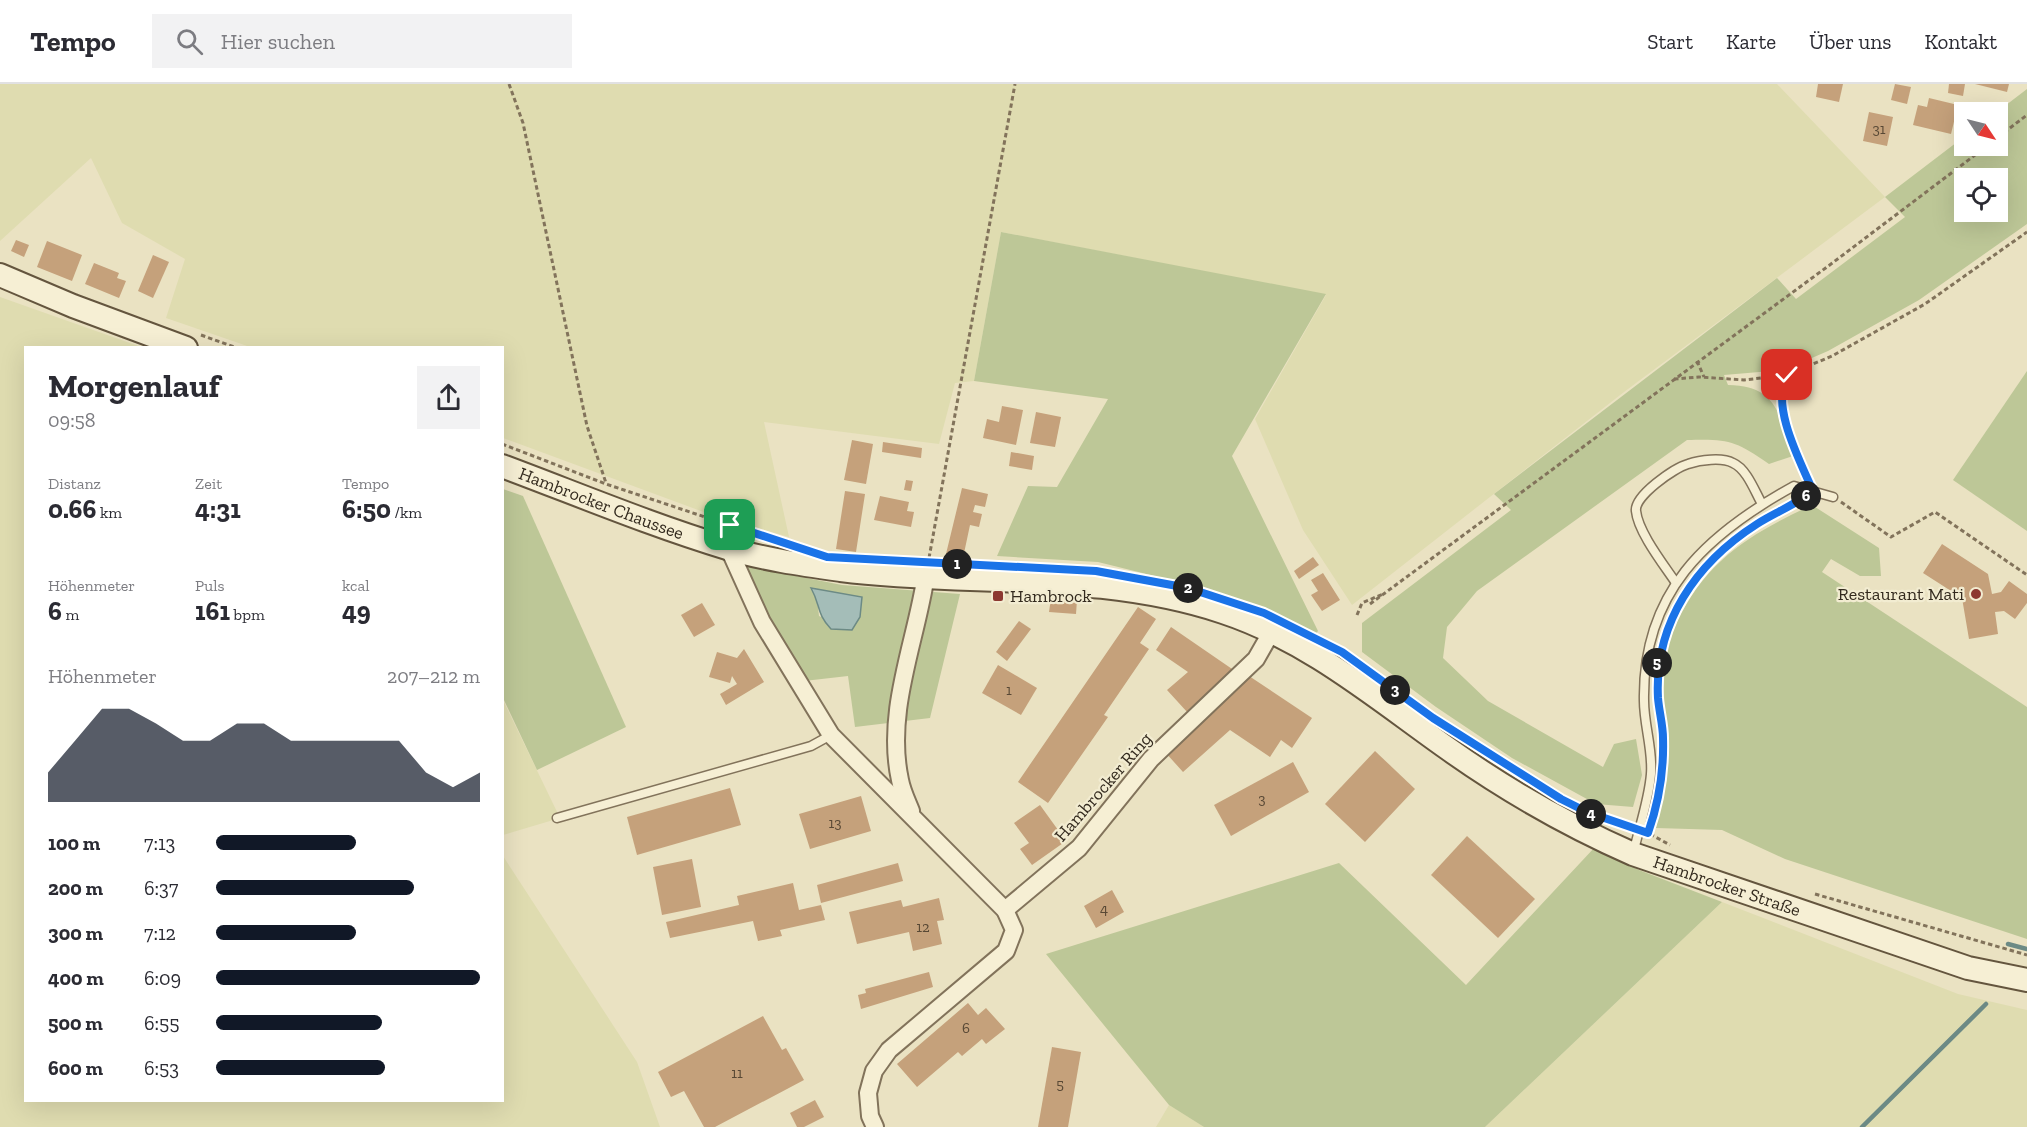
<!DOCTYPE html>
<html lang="de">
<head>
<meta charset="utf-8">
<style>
	:root { --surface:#fff; --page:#f2f2f3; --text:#2b2b33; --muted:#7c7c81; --line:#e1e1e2; --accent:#111827 }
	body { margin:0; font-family:"Zilla Slab",serif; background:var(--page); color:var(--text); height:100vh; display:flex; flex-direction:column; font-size:22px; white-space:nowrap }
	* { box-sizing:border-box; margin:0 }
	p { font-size:20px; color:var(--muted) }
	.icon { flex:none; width:33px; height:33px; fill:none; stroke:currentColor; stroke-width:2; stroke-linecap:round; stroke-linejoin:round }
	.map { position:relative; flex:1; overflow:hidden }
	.panel { position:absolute; left:24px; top:262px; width:480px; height:756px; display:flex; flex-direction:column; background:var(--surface); border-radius:0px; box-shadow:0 6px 24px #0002 }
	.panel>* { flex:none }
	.needle { width:39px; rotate:125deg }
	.tools { position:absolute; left:1954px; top:18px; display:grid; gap:12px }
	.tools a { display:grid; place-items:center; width:54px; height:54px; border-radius:0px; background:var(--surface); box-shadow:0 6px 24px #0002; font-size:30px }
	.pin { position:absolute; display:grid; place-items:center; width:51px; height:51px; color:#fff; margin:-26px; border-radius:12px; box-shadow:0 3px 9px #0006 }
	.km { position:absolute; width:30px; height:30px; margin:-15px; border-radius:50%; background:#222; color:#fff; font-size:16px; line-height:30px; text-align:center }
	.round { display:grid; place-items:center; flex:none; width:63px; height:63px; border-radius:0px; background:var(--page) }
	.summary { display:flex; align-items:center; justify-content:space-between; height:102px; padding:0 24px }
	h1 { font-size:33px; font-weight:700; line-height:45px }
	.figures { display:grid; grid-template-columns:repeat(3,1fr); gap:9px; height:102px; padding:6px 24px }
	.figures div { display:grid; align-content:center }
	.figures b { font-size:26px; font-weight:700 }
	.figures small { font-size:16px; font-weight:400 }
	.figures p { font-size:16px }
	.chart { height:168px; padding:12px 24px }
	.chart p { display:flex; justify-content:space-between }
	.chart svg { width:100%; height:108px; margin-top:6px; fill:var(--accent); opacity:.7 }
	ul { padding:0 24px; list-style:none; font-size:20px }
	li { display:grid; grid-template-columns:96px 72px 1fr; align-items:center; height:45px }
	li i { height:15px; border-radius:8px; background:var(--accent) }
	header { display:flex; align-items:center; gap:36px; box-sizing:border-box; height:84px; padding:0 30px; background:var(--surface); border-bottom:2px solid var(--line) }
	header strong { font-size:28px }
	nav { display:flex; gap:33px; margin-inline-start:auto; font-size:21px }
	.search { width:420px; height:54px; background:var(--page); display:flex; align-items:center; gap:15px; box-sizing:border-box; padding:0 21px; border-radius:0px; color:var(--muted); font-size:22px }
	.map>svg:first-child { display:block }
	.farmland { fill:#dfdcb0 }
	.green { fill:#bdc797; fill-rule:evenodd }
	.water { fill:#a4bdb8; stroke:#6c8a85; stroke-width:1.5 }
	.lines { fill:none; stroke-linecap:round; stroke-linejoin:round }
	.stream { stroke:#6c8a85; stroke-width:4.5 }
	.building { fill:#c5a17b }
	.lane-casing { stroke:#82735b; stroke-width:11 }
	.street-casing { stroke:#82735b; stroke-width:20 }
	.secondary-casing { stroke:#64553e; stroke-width:26 }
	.path { stroke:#82735b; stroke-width:3; stroke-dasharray:4.5 3; stroke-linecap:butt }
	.lane { stroke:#f6efd4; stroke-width:8 }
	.street { stroke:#f6efd4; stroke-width:16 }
	.secondary { stroke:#f6efd4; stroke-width:22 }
	.route-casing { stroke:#fff; stroke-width:12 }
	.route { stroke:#1a73e8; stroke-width:8 }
	.poi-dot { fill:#8c3830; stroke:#f2ecd1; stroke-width:2 }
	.labels { text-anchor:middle; stroke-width:4.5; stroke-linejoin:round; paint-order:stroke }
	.number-label { font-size:15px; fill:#584835 }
	.street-label { font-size:18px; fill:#332a1e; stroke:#f2ecd1 }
	.poi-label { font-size:18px; fill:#332a1e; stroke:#f2ecd1; text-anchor:end }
</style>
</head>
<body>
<header>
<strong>Tempo</strong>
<div class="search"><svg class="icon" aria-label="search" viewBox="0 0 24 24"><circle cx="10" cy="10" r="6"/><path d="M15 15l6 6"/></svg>Hier suchen</div>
<nav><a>Start</a><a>Karte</a><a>Über uns</a><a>Kontakt</a></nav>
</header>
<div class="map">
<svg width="2027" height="1043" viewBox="0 0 2027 1043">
	<rect width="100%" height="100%" fill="#eae2c2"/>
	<!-- farmland -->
	<g class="farmland">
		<path d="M0,0h1777l108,113 -261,195 -272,213 -49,-75 -48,-111 71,-124 -325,-63 -27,149 -19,2 -16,61 -175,-22 25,115 -80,-23 -206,-76 -1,-90h-249l-87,-30 19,-59 -63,-36 -31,-65 -91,83z"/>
		<path d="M0,213l144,51h-118v753h476l1,-245 134,206 23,65h-660z"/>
		<path d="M502,614l58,120 -57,17h-1z"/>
		<path d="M1722,818l236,92 69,16v117h-542z"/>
		<path d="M1169,1021l35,22h-48z"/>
	</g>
	<!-- green -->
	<g class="green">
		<path d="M2027,5v135l-108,76 -91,51 -44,19 -60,5 4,10c51,1 51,31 65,71l-24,8c-35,-24 -40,-25 -82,-24l-210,151 -30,36 -4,31 45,43 115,66 11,-23 22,-5 6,36 -9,32 -37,-3 -84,-46 -76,-51 -74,-55v-29l149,-113 -17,-16 283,-216 19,21 109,-82 -20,-20 80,-61v10h33l-1,-34zM1965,94h33v34h-33z"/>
		<path d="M1001,148l325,62 -94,162 86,175 -4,5 -46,-24 -77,-27 -93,-23 -101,-6 31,-70 29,1 51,-88 -134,-18z"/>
		<path d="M2027,287v160l-74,-51z"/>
		<path d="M503,405l20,7 103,231 -89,43 -34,-72z"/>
		<path d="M1812,421l67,43 2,28h-21l-29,-17 -9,13 205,135v232l-242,-80 -63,-29 -66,-2c6,-29 12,-56 11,-86 0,-25 -7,-48 -5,-73 1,-15 9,-33 15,-47 30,-63 75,-89 135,-117z"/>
		<path d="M741,481l101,20 118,9 -30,124 -75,9 -7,-51 -44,5 -38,-60zM811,505l42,41 -34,-14 -2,-17z"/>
		<path d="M1595,763l44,23 83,32 -237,225h-281l-35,-22 -123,-151 293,-91 127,122z"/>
	</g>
	<!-- water -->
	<path class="water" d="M811,504l51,9 -2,20 -8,13 -21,-1c-15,-16 -10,-23 -20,-41z"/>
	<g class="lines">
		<!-- stream -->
		<g class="stream">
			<path d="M2008,860l19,5"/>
			<path d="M1862,1043l124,-123"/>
		</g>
	</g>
	<!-- building -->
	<g class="building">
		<path d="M1818,0h25l-4,18 -23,-5z"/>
		<path d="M1895,0l16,3 -4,17 -16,-4z"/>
		<path d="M1949,0h16l-2,12 -15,-3z"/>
		<path d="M1975,0h34l-2,8z"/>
		<path d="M1929,14l29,7 -7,29 -38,-9 5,-20 9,2z"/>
		<path d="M1869,28l24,5 -6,29 -24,-5z"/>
		<path d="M16,156l13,5 -5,12 -13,-6z"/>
		<path d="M47,157l35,14 -10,26 -35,-14z"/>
		<path d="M153,171l16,7 -16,36 -15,-7z"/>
		<path d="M94,179l25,10 -2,5 9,3 -7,17 -34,-14z"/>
		<path d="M1002,322l21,4 -7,35 -33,-7 4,-19 12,3z"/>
		<path d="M1036,328l25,5 -6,30 -25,-4z"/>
		<path d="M852,356l21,4 -7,40 -22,-4z"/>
		<path d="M883,358l39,6 -1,10 -39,-6z"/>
		<path d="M1011,368l23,4 -2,14 -23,-4z"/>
		<path d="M906,396l7,1 -2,10 -7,-1z"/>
		<path d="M962,404l26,6 -3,13 -10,-2 -2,7 9,2 -3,13 -9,-2 -7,33 -17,-4z"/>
		<path d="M845,407l20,3 -9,58 -20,-3z"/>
		<path d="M880,412l29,6 -2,9 7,1 -3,15 -37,-7z"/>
		<path d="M1942,460l46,30 4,20 9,-2 8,-11 18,13v9l-12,16 -11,-8 -9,1 3,22 -29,5 -7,-41 -39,-25z"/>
		<path d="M1313,473l6,8 -20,14 -5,-8z"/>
		<path d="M1323,489l17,27 -18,11 -11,-16 7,-4 -7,-11z"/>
		<path d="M1051,514l26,2 -1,14 -27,-2z"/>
		<path d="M702,519l13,22 -21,12 -13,-22z"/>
		<path d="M1138,523l18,12 -16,24 9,6 -45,66 4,2 -60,86 -30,-21z"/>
		<path d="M1019,537l12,8 -24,32 -11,-9z"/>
		<path d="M1171,543l64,44 -47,42 -21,-23 21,-18 -32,-22z"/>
		<path d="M744,565l20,33 -38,23 -6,-11 17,-10 -5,-8 -2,7 -21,-6 8,-25 20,6z"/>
		<path d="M998,581l39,23 -16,27 -39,-22z"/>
		<path d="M1249,592l63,42 -20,30 -11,-8 -11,17 -40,-27 -47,42 -18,-20z"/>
		<path d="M1375,667l40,38 -50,53 -40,-38z"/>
		<path d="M1293,678l16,30 -78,44 -17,-31z"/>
		<path d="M730,704l11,37 -104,30 -10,-38z"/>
		<path d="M861,712l10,35 -61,18 -11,-35z"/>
		<path d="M1040,721l26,36 -34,24 -12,-16 9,-6 -15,-20z"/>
		<path d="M1467,752l68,63 -37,39 -67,-63z"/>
		<path d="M692,775l9,48 -39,8 -9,-48z"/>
		<path d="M898,779l5,18 -82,22 -4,-18z"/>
		<path d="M793,799l6,27 22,-5 4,15 -45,10 2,6 -24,5 -5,-20 -83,17 -4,-16 73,-17 -2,-9z"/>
		<path d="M1112,806l12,22 -28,16 -12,-22z"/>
		<path d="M939,814l5,22 -7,1 5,23 -29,7 -4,-19 -52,12 -8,-32 52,-12 2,7z"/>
		<path d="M929,888l4,15 -72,22 -3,-14 8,-2 -1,-4z"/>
		<path d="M968,919l10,12 8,-7 19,21 -19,15 -4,-5 -20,17 -4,-4 -41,35 -20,-23z"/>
		<path d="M763,932l19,34 4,-2 18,32 -89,47h-11l-20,-36 -13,6 -13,-25z"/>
		<path d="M1052,963l29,5 -13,75h-30z"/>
		<path d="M815,1016l9,17 -20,10h-7l-7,-14z"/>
	</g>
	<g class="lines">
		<!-- lane casing -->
		<g class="lane-casing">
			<g id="lane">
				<path d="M1676,499c-12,-18 -38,-51 -40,-72 -2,-15 38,-43 52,-47 12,-4 34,-7 45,-1 14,6 22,29 29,41"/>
				<path d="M557,734l254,-72 20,-11"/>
				<path d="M1633,770c6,-26 16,-54 18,-80 2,-24 -7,-49 -7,-73 -2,-108 61,-166 150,-215l39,11"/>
			</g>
		</g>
		<!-- street casing -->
		<g class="street-casing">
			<g id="street">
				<path d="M729,465l33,73 69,113 174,175 9,20 -8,21 -117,99 -15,21 -6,22 2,23 5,11"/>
				<path d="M911,727c-4,-10 -9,-20 -11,-31 -15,-69 16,-138 26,-205"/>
				<path d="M1005,826l74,-62 72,-89 105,-100 16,-28"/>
			</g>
		</g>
		<!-- secondary casing -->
		<g class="secondary-casing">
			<g id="secondary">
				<path d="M0,191l73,31 113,42"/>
				<path id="s1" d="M502,382c75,28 149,59 225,82 34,11 78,17 114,22 127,16 259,1 382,42 85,28 152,85 224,136 59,42 120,77 186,106l335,114 59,12"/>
			</g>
		</g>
		<!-- path -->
		<g class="path">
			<path d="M509,0l14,39 64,303 19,57"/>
			<path d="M1998,53l29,-22"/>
			<path d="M201,251l36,13"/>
			<path d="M1697,277l7,16"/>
			<path d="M1787,291c-15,28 8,75 20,103"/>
			<path d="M1674,295l25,-2 45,3 43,-5 45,-19 93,-52 102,-72"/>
			<path d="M502,360l104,40 162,54"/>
			<path d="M1841,418l50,35 44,-25 92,63"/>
			<path d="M1761,438l42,-23"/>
			<path d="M929,474l86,-474"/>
			<path d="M1710,479l15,-14"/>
			<path d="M1370,520l461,-340 156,-118"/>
			<path d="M1357,531l5,-12 21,-9"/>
			<path d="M1658,609l5,56"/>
			<path d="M1599,732l31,10"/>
			<path d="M1650,750l20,11"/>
			<path d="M1815,810l212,61"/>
		</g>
		<!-- lane -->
		<use href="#lane" class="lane"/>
		<!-- street -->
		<use href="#street" class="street"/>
		<!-- secondary -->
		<use href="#secondary" class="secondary"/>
	</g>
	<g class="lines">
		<!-- route casing -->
		<g class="route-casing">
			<path id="route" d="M730,441l97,32 269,14 92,17 76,25 78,39 91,66 128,81 26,13 61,21c11,-31 16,-62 15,-95 0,-13 -4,-27 -5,-40 -4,-75 38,-135 99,-174 19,-12 38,-19 56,-33 -13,-30 -43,-86 -26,-116"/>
		</g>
		<!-- route -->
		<use href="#route" class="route"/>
	</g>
	<!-- markers -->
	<g class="poi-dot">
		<circle cx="1976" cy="510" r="6"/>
		<rect x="992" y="506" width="12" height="12" rx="3"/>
	</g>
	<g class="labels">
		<!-- number labels -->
		<g class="number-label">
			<text x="1879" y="50">31</text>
			<text x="1009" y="611">1</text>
			<text x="1262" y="720">3</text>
			<text x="835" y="744">13</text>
			<text x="1104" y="830">4</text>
			<text x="923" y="848">12</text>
			<text x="966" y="949">6</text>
			<text x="737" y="994">11</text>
			<text x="1060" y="1005">5</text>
		</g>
		<!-- street labels -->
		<g class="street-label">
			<text dy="6" stroke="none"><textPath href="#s1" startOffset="106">Hambrocker Chaussee</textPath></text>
			<text transform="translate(1103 703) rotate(-49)" y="6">Hambrocker Ring</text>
			<text dy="6" stroke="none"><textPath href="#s1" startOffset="1318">Hambrocker Straße</textPath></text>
		</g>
		<!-- poi labels -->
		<g class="poi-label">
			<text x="1964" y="516">Restaurant Mati</text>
			<text x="1010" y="518" text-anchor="start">Hambrock</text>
		</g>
	</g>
</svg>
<div class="tools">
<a><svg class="needle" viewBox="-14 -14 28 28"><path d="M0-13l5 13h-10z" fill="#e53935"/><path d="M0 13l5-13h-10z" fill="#7c7c81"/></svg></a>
<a><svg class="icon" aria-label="locate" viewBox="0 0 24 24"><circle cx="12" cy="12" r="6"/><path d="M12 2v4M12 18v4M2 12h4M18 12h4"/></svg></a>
</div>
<div class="pin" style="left:730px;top:441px;background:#1e9e55"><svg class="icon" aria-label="arrive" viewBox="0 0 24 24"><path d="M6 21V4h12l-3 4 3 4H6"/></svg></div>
<div class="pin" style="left:1787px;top:291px;background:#d93025"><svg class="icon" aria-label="check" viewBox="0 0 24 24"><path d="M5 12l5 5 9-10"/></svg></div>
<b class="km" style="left:957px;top:480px">1</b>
<b class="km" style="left:1188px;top:504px">2</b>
<b class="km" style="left:1395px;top:606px">3</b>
<b class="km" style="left:1591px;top:730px">4</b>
<b class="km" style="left:1657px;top:579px">5</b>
<b class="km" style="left:1806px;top:412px">6</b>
<section class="panel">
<div class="summary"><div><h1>Morgenlauf</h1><p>09:58</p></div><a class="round"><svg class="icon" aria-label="share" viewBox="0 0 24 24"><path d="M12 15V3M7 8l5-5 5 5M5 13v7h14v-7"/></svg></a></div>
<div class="figures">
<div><p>Distanz</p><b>0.66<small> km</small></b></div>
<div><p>Zeit</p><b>4:31</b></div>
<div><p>Tempo</p><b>6:50<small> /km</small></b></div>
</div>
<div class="figures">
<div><p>Höhenmeter</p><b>6<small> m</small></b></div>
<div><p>Puls</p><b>161<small> bpm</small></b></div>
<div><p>kcal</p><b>49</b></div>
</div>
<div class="chart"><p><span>Höhenmeter</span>207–212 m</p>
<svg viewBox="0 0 160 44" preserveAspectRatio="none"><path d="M0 44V32L10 19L20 6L30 6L40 12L50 19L60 19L70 12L80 12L90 19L100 19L110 19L120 19L130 19L140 32L150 38L160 32V44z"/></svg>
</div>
<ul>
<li><b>100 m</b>7:13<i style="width:53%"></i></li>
<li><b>200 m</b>6:37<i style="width:75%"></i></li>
<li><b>300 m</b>7:12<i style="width:53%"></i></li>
<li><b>400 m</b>6:09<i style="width:100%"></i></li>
<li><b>500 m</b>6:55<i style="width:63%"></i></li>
<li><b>600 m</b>6:53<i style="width:64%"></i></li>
</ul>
</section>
</div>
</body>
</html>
